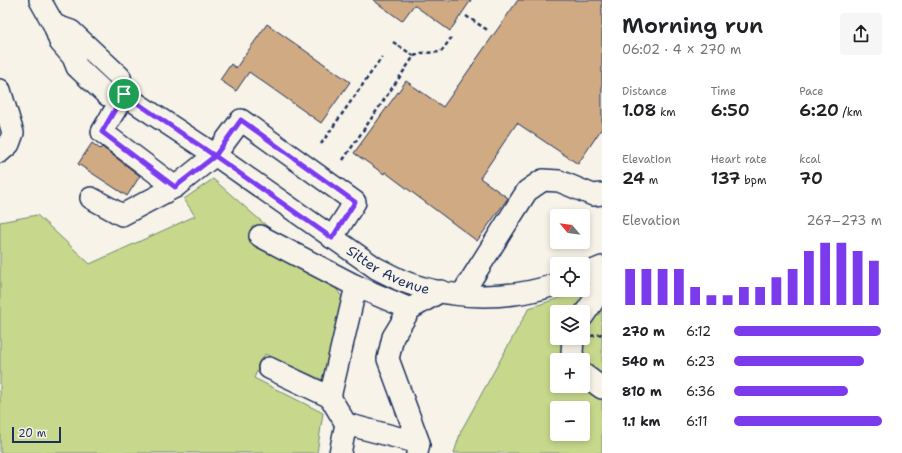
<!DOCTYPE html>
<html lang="en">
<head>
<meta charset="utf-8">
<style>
	:root { --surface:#fff; --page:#f6f6f6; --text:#202124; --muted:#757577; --accent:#7c3aed }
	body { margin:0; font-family:"Shantell Sans",sans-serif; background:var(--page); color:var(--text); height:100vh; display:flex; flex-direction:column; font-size:15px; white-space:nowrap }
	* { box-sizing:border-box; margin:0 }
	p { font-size:13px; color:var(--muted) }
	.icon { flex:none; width:22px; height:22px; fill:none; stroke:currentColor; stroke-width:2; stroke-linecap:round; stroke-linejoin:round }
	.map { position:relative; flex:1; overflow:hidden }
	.sheet { display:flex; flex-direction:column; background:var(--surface); width:300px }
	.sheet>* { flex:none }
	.needle { width:26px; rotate:299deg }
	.buttons { position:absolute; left:550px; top:209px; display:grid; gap:8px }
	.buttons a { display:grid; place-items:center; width:40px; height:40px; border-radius:4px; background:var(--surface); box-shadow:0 2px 6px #0003; font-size:20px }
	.scale { position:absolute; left:12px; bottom:10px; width:49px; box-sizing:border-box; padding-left:4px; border:2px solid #1b2f5e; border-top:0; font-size:11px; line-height:14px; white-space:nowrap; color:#1b2f5e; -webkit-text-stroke:3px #f7f3e8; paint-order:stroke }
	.pin { position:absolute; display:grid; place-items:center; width:34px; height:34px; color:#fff; margin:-17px; border:2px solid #fff; border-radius:50%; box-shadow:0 1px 4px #0007 }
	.round { display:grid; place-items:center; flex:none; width:42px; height:42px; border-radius:4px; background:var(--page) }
	.headline { display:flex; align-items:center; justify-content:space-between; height:68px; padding:0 20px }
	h1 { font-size:22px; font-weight:600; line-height:30px }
	.metrics { display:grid; grid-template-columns:repeat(3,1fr); gap:6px; height:68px; padding:4px 20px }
	.metrics div { display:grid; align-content:center }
	.metrics b { font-size:17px; font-weight:600 }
	.metrics small { font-size:11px; font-weight:400 }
	.metrics p { font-size:11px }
	.chart { height:112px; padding:8px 20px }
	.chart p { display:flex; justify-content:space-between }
	.chart svg { width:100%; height:72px; margin-top:4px; stroke:var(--accent); stroke-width:6 }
	ul { padding:0 20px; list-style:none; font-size:13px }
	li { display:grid; grid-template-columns:64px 48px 1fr; align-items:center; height:30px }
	li i { height:10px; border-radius:5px; background:var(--accent) }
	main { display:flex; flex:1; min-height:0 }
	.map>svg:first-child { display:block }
	.green { fill:#c7d88c; stroke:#718475; fill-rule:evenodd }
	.building { fill:#d0aa82; stroke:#1b2f5e }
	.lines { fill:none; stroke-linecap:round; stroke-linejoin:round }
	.minor-casing { stroke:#1b2f5e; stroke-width:24 }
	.path { stroke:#1b2f5e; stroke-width:2.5; stroke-dasharray:4 3; stroke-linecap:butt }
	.minor { stroke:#f7f3e8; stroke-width:21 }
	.route-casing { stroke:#fff; stroke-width:8 }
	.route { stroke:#7c3aed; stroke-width:5 }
	.labels { text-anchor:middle; stroke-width:3; stroke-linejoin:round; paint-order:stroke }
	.street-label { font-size:14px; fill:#1b2f5e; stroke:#f7f3e8 }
</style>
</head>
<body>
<main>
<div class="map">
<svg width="602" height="453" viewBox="0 0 602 453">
	<rect width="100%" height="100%" fill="#f7f3e8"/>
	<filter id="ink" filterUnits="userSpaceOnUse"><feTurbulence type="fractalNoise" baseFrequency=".025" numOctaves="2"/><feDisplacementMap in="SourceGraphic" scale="8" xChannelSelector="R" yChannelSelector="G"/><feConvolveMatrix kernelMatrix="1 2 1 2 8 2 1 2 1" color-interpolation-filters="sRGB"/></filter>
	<g filter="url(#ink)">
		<!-- green -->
		<g class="green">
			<path d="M213,179l119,104 13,18 -18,81 -62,-28 -11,24 69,35 -6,40h-317v-231l37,-7 53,49 105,-48 -11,-17z"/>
			<path d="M602,284v169h-148l7,-22 68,-123zM557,312h26v26h-26zM557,360h26v26h-26zM557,408h26v26h-26z"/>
		</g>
		<!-- building -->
		<g class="building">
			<path d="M373,0h98l-21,31 -36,-26 -12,16z"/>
			<path d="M518,0h84v128l-24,36 -61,-41 -37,55 28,20 -31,43 -92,-69 -1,2 -30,-21 52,-72 37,26z"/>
			<path d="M267,24l83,58 -29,41 -72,-51 -13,19 -16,-11 11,-16 5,4z"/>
			<path d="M92,143l8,6 2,-2 38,29 -13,20 -49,-32z"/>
		</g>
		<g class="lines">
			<!-- minor casing -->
			<g class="minor-casing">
				<g id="minor">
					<path id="s1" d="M40,0l14,25 6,17 13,15 4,10 30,28h17l91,60 161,113c8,4 16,8 24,12 49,20 108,21 157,4"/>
					<path d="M54,25l17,6 49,46 4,18"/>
					<path d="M0,90l13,43 -4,11 -9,8"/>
					<path d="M124,95l-22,37 73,55"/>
					<path d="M91,198l31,17 53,-28 40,-32 26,-35 114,82 -23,36"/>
					<path d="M260,236l96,50 54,23 31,-18"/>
					<path d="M583,275l19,-8"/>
					<path d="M462,294l65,-103 16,-11 16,1 34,14 9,-1"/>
					<path d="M410,309l-17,28 -5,22 31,84"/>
					<path d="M583,316l9,-13 10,-20"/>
					<path d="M573,338l-1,15 2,7"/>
					<path d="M269,368l61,29 26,-111"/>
					<path d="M583,374l19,14"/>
					<path d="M330,397l16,27 73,19 -2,10"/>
					<path d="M340,453l6,-29"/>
				</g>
			</g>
			<!-- path -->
			<g class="path">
				<path d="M466,16l23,15"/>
				<path d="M393,42l21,14"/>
				<path d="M321,144l61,-87"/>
				<path d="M343,160l71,-104 8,-3 19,-1 10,-14"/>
				<path d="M591,336l11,-2"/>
			</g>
			<!-- minor -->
			<use href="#minor" class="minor"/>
		</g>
	</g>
	<g class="lines" filter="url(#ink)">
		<!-- route casing -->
		<g class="route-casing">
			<path id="route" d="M124,94l91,62 117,82 23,-36 -114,-82 -26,36 -40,31 -73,-55 22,-38"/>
		</g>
		<!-- route -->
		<use href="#route" class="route"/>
	</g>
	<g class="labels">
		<!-- street labels -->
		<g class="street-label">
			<text dy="5" stroke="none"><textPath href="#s1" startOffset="453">Sitter Avenue</textPath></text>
		</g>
	</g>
</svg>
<div class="buttons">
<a><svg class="needle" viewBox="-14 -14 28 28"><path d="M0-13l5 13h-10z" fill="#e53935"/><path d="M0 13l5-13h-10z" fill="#757577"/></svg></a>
<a><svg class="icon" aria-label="locate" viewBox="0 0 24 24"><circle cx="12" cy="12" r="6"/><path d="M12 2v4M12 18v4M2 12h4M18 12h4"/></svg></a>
<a><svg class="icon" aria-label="layers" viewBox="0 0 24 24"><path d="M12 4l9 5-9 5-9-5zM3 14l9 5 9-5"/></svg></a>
<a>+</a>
<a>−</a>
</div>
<div class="scale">20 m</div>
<div class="pin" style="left:124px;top:94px;background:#1e9e55"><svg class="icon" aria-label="arrive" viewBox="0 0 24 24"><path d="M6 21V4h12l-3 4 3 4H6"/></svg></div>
</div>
<section class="sheet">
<div class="headline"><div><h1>Morning run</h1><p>06:02 · 4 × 270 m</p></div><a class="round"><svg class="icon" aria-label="share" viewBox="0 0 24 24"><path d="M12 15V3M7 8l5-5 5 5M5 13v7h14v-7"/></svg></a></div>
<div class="metrics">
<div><p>Distance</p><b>1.08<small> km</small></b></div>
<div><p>Time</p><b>6:50</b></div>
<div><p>Pace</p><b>6:20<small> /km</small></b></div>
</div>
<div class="metrics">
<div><p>Elevation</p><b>24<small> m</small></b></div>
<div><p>Heart rate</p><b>137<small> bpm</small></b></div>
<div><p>kcal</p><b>70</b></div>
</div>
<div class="chart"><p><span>Elevation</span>267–273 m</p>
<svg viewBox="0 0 160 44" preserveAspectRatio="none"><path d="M5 44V22M15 44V22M25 44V22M35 44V22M45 44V33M55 44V38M65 44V38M75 44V33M85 44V33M95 44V27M105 44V22M115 44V11M125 44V6M135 44V6M145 44V11M155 44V17"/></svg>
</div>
<ul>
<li><b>270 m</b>6:12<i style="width:99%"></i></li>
<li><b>540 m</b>6:23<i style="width:88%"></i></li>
<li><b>810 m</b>6:36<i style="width:77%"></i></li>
<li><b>1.1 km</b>6:11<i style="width:100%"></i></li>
</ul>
</section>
</main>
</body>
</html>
